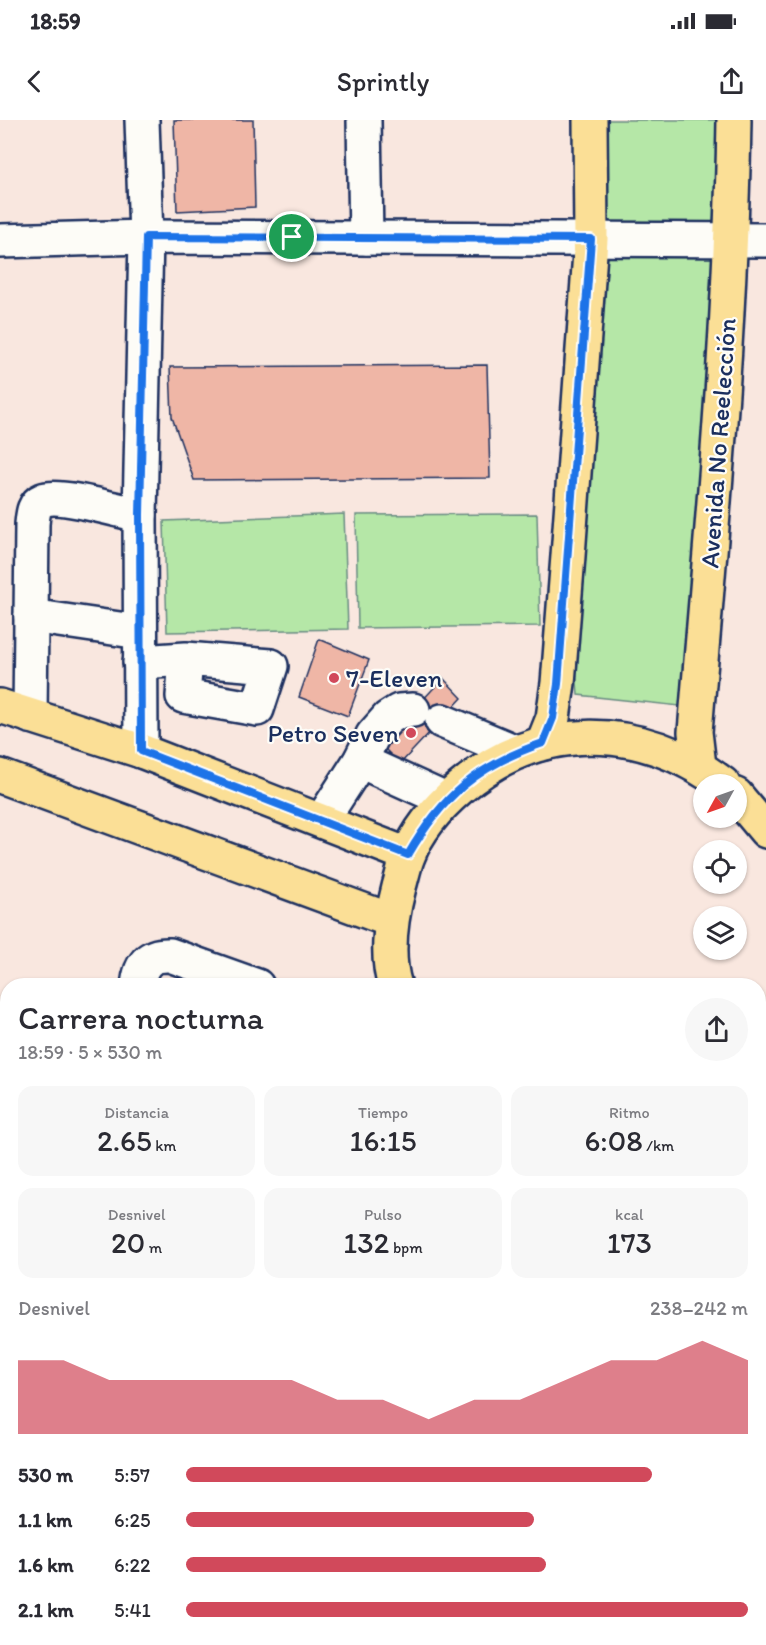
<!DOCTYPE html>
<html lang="es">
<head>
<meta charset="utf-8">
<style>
	:root { --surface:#fff; --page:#f7f7f7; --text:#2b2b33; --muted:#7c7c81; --accent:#d1495b }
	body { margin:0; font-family:Itim,sans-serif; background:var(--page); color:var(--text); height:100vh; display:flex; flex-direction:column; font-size:22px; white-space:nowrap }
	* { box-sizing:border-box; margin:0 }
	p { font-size:20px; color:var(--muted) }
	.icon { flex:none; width:33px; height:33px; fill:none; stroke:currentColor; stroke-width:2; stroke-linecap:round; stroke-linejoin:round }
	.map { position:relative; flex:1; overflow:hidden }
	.sheet { position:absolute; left:0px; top:858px; width:766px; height:668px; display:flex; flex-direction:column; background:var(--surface); border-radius:24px 24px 0 0; box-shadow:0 2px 4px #0004 }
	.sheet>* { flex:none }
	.needle { width:39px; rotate:230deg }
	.fabs { position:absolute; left:693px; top:654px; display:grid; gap:12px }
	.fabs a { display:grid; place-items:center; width:54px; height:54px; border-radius:50%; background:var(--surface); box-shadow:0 2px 4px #0004; font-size:30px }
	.pin { position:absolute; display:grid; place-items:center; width:51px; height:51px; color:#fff; margin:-26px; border:3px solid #fff; border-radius:50%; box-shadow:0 2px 6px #0007 }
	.round { display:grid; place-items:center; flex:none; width:63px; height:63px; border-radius:32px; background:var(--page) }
	.overview { display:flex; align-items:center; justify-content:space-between; height:102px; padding:0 18px }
	h1 { font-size:33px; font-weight:600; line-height:45px }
	.figures { display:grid; grid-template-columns:repeat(3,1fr); gap:9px; height:102px; padding:6px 18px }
	.figures div { display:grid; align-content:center; border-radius:15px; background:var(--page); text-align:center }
	.figures b { font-size:30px; font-weight:600 }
	.figures small { font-size:16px; font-weight:400 }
	.figures p { font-size:16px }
	.chart { height:168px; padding:12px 18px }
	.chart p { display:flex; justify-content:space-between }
	.chart svg { width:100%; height:108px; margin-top:6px; fill:var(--accent); opacity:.7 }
	ul { padding:0 18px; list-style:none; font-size:20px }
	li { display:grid; grid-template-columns:96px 72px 1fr; align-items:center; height:45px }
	li i { height:15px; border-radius:8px; background:var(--accent) }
	.status { display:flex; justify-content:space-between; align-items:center; height:42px; padding:0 30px; background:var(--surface); direction:ltr }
	.status svg { height:16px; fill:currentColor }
	header { display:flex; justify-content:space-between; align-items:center; height:78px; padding:0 18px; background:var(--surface); font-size:27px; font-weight:600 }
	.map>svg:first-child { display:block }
	.green { fill:#b5e7a7; stroke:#688b82; stroke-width:1.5 }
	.building { fill:#efb6a6; stroke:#1b2f5e; stroke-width:1.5 }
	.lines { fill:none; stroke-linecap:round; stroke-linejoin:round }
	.minor-casing { stroke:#1b2f5e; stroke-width:38 }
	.major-casing { stroke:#1b2f5e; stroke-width:38 }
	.minor { stroke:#fdfcf7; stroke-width:33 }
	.major { stroke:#fbdf96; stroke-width:33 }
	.route-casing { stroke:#fff; stroke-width:12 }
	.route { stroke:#1a73e8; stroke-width:8 }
	.poi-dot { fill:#d1495b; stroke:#fdfcf7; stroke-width:2 }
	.labels { text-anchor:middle; stroke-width:4.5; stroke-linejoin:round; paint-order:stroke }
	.street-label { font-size:26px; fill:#1b2f5e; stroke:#fdfcf7 }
	.poi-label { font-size:26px; fill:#1b2f5e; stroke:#fdfcf7; text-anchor:start }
</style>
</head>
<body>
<div class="status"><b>18:59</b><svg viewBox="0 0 49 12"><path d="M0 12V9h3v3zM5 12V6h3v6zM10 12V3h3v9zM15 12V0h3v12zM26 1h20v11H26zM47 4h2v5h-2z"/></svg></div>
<header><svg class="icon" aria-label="back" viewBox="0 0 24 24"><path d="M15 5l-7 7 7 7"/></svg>Sprintly<svg class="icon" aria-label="share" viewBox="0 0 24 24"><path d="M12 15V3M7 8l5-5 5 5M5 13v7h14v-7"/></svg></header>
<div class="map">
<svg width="766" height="1525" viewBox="0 0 766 1525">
	<rect width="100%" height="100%" fill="#f9e7df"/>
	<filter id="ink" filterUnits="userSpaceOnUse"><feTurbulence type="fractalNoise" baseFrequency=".0167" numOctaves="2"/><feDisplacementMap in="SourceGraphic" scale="12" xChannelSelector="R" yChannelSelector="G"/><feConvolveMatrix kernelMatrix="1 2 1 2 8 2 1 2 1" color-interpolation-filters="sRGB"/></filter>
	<g filter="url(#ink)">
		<!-- green -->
		<g class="green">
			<path d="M590,0h144l-18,365 -36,221 -102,-11 -10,-139z"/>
			<path d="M344,394l4,115 -181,3 -3,-111z"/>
			<path d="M537,394l3,112 -182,2 -2,-113z"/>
			<path d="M246,1518h140l1,7h-143z"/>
		</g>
		<!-- building -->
		<g class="building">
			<path d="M174,0h79l2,87 -78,4z"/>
			<path d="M487,245l3,113 -296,2 -22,-63 -2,-50z"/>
			<path d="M319,519l50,21 -21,56 -49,-19z"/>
			<path d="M443,558l19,20 -62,66 -19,-19z"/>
			<path d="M766,1042v43l-7,7v-43z"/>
			<rect x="759" y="1172" width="7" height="20"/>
		</g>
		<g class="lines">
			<!-- minor casing -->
			<g class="minor-casing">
				<g id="minor">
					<path d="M364,0l2,118"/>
					<path d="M0,121l146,-4 620,3"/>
					<path d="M31,496l109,16"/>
					<path d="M140,542l46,-3 85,7 -14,43 -74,-13 3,-37"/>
					<path d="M30,596l2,-192c1,-9 1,-20 11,-24 16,-7 77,11 97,15"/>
					<path d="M442,601l74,31"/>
					<path d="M141,631l-1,-236 6,-278 -4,-117"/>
					<path d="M360,641l86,39"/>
					<path d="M322,700l38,-59 13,-26 15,-17 11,-7 14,-1"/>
					<path d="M138,866c2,-21 10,-32 32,-31l87,31"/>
					<path d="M759,1121l7,-7"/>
					<path d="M759,1266h7"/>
					<path d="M399,1518l3,7"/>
					<path d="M35,1525l2,-7"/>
					<path d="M217,1525l1,-7"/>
					<path d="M457,1525l12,-6 25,6"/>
					<path d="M765,1525l1,-17"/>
				</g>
			</g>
			<!-- major casing -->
			<g class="major-casing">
				<g id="major">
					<path d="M0,586l141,45 267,104"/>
					<path d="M543,623l10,-25 5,-35 10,-127 23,-317 -1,-119"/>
					<path d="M699,646l-4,-34c17,-204 36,-408 39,-612"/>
					<path d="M0,656l390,144"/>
					<path d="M736,675l30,36"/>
					<path d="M395,866c-10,-32 -4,-68 4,-99 3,-10 5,-21 9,-31 10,-26 31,-50 52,-68 79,-68 181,-66 263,-4"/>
					<path d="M759,945l7,-9"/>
					<path d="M538,1525l1,-7"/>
					<path d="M652,1525v-7"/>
				</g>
			</g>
			<!-- minor -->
			<use href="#minor" class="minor"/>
			<!-- major -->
			<use href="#major" class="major"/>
		</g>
	</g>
	<g class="lines" filter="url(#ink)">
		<!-- route casing -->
		<g class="route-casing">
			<path id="route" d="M146,117l445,2 -33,445 -5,34 -10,25c-65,22 -101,53 -135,112l-267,-104 -1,-236z"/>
		</g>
		<!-- route -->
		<use href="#route" class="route"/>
	</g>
	<!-- markers -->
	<g class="poi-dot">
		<circle cx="334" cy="558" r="6"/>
		<circle cx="411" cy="613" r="6"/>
	</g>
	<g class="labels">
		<!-- street labels -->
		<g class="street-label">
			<text transform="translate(718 323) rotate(-86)" y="9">Avenida No Reelección</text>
		</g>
		<!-- poi labels -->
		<g class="poi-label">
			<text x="346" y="567">7-Eleven</text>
			<text x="399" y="622" text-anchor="end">Petro Seven</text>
		</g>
	</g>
</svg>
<div class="fabs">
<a><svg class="needle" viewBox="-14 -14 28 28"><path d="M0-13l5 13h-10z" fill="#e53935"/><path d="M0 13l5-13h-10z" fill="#7c7c81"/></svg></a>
<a><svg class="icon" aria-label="locate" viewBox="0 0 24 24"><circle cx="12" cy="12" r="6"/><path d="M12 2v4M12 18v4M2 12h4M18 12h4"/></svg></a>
<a><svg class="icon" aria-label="layers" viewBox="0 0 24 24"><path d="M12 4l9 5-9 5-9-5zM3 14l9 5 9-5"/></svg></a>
</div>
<div class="pin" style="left:292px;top:117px;background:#1e9e55"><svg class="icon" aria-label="arrive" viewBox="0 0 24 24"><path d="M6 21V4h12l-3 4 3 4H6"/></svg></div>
<section class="sheet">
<div class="overview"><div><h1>Carrera nocturna</h1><p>18:59 · 5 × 530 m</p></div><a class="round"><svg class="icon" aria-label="share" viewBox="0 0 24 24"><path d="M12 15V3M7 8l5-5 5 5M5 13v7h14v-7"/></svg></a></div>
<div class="figures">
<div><p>Distancia</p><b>2.65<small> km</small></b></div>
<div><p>Tiempo</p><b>16:15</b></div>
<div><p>Ritmo</p><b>6:08<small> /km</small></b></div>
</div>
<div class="figures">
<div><p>Desnivel</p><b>20<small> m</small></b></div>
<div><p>Pulso</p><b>132<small> bpm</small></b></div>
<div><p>kcal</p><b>173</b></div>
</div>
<div class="chart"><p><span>Desnivel</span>238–242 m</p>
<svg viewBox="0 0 160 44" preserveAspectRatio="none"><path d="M0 44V14L10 14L20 22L30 22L40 22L50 22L60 22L70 30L80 30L90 38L100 30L110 30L120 22L130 14L140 14L150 6L160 14V44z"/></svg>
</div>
<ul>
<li><b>530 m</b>5:57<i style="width:83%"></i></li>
<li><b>1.1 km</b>6:25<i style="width:62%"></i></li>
<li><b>1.6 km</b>6:22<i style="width:64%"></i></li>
<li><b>2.1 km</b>5:41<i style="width:100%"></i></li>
</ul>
</section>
</div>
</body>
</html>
